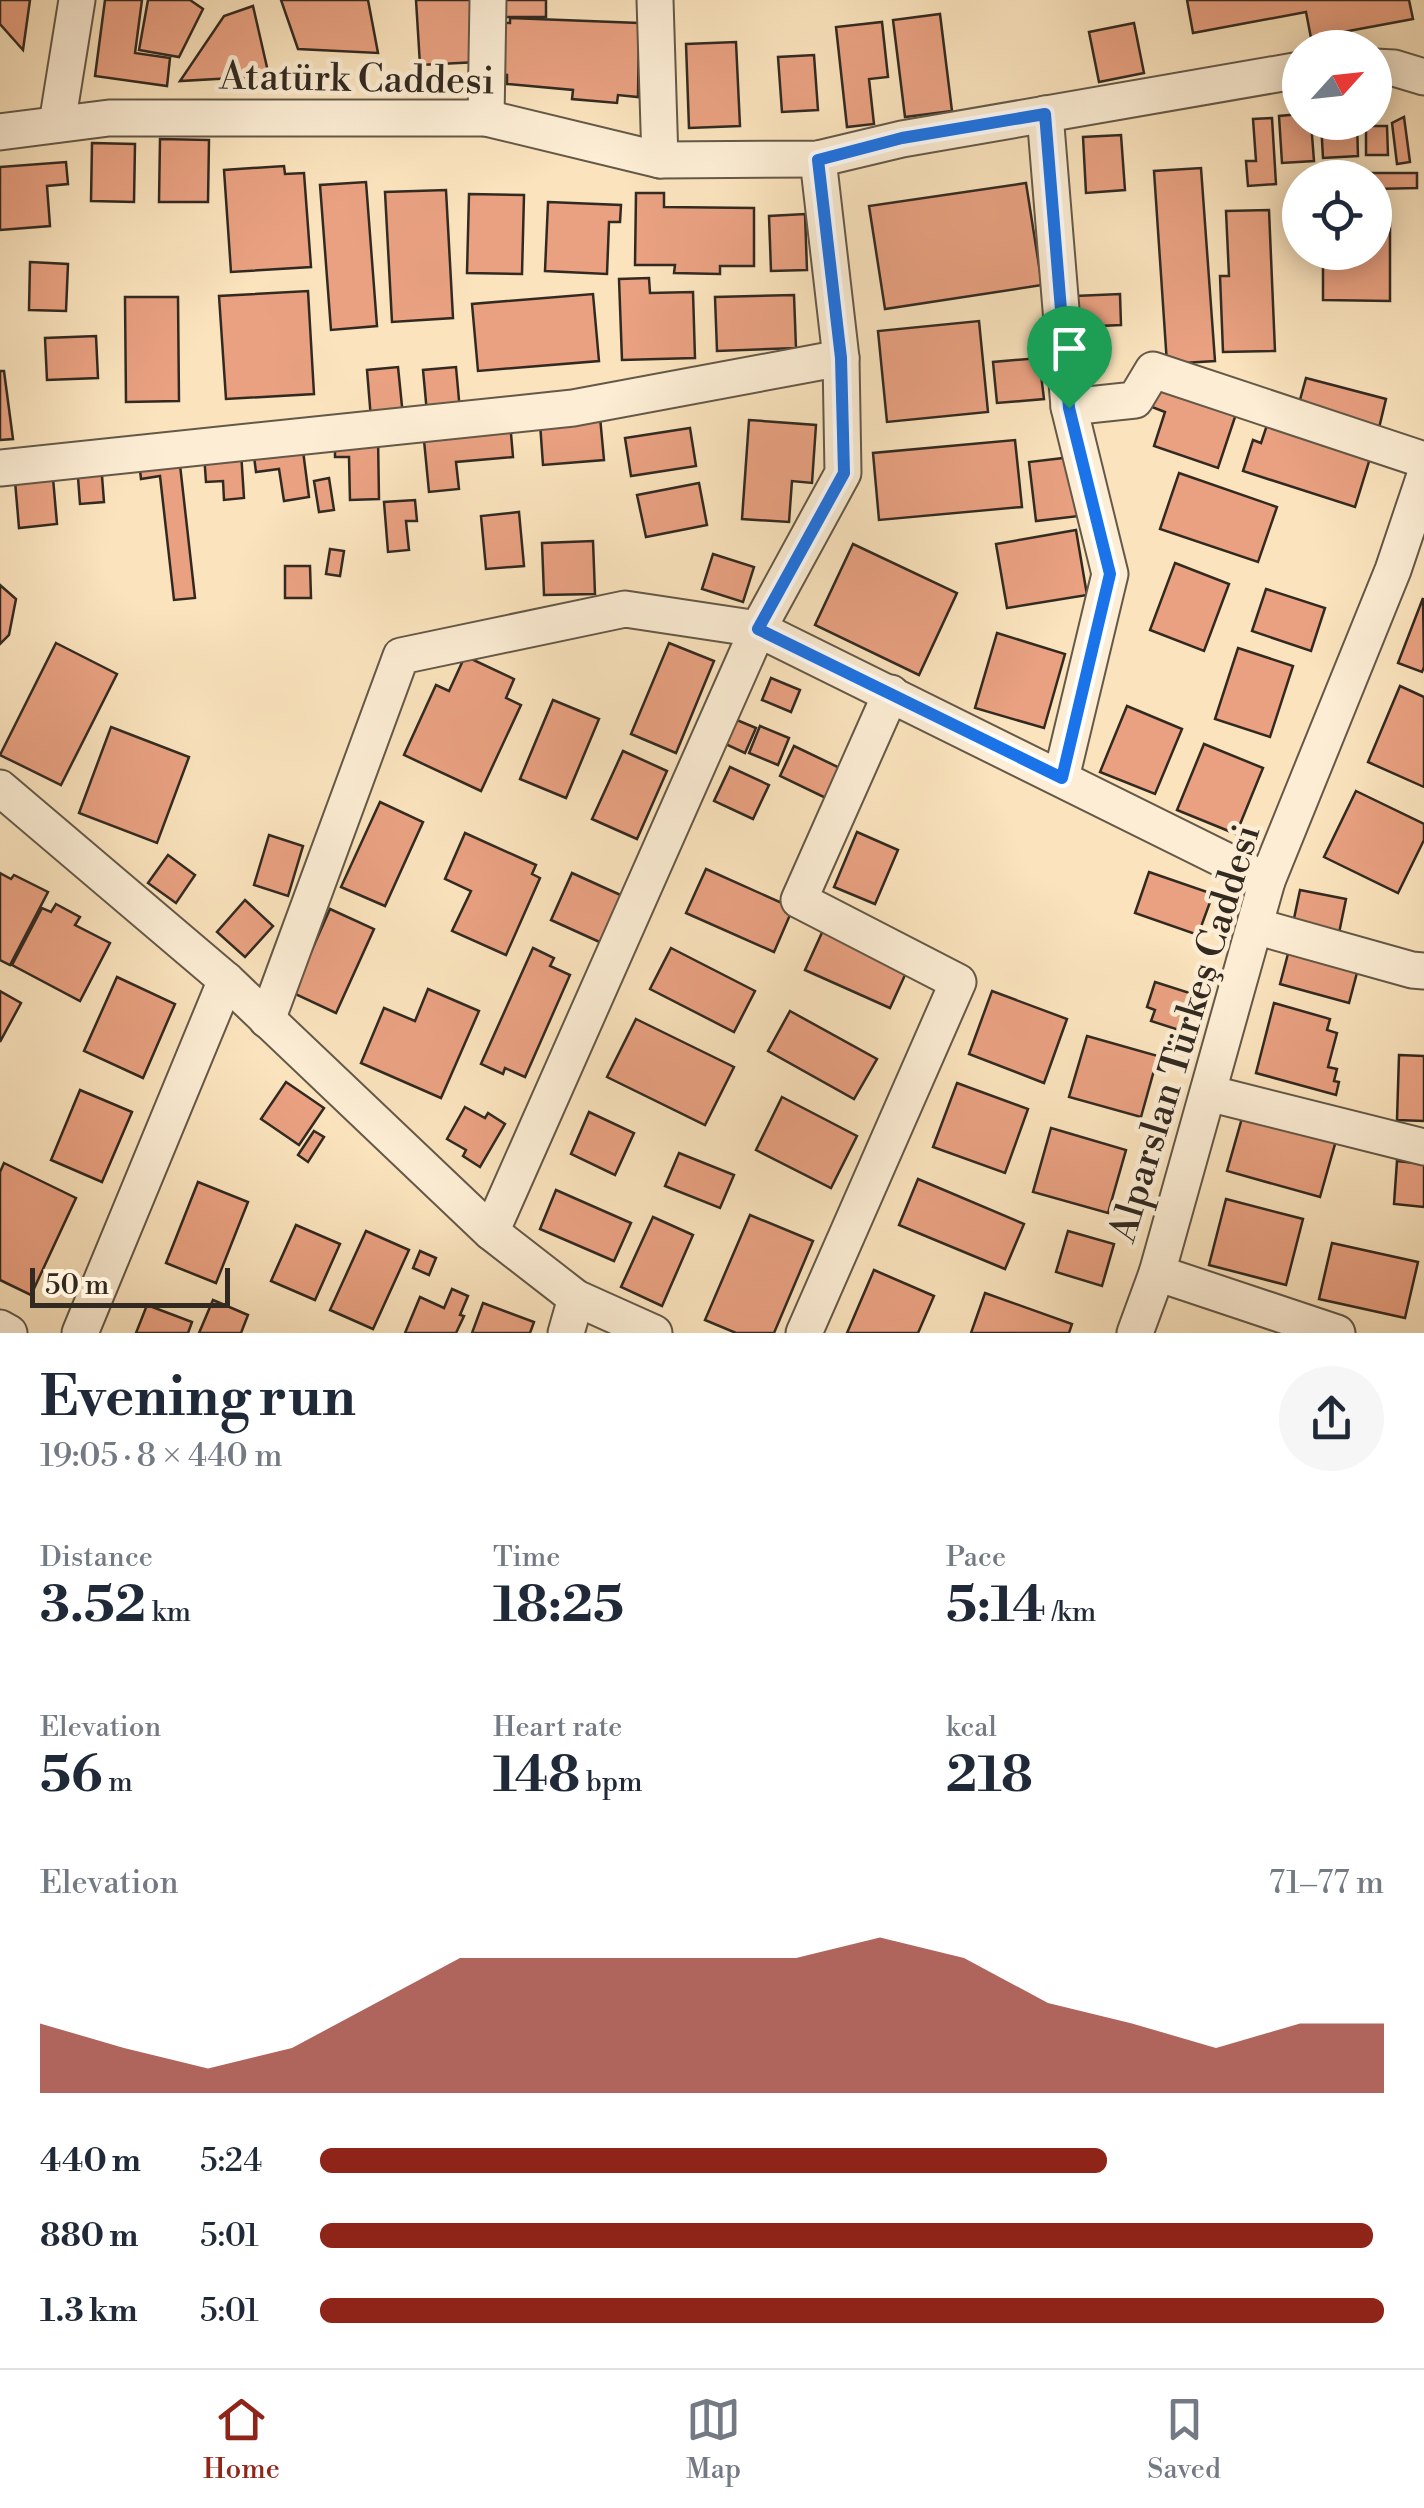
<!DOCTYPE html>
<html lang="en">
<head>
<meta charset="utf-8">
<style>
	:root { --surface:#fff; --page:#f6f6f7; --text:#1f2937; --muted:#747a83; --line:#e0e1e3; --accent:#8f2418 }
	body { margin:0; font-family:"Libre Bodoni",serif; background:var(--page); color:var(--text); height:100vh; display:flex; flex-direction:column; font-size:38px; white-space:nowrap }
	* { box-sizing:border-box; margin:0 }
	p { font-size:32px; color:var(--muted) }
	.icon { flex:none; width:55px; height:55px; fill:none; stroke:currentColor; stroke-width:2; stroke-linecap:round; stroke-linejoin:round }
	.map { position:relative; height:1333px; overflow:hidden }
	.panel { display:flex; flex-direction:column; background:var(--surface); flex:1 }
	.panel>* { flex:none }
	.needle { width:65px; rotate:63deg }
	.buttons { position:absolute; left:1282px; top:30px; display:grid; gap:20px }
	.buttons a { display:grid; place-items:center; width:110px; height:110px; border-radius:50%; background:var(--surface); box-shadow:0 5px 25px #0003; font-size:50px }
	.scale { position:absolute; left:30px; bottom:25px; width:200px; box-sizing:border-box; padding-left:10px; border:5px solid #322a21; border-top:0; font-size:28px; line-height:35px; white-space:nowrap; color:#322a21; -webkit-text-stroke:8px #fcedd4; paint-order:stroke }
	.pin { position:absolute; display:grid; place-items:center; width:85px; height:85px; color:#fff; margin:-102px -42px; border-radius:50% 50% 50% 0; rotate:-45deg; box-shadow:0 0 10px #0007 }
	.pin .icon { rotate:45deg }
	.round { display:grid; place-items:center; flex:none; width:105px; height:105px; border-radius:52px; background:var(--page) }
	.summary { display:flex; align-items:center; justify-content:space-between; height:170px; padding:0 40px }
	h1 { font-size:55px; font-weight:700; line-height:75px }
	.metrics { display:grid; grid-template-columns:repeat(3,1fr); gap:15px; height:170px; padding:10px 40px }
	.metrics div { display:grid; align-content:center }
	.metrics b { font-size:50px; font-weight:700 }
	.metrics small { font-size:28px; font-weight:400 }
	.metrics p { font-size:28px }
	.chart { height:280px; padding:20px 40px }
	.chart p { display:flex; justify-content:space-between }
	.chart svg { width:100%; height:180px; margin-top:10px; fill:var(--accent); opacity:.7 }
	ul { padding:0 40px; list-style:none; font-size:32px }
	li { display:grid; grid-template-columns:160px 120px 1fr; align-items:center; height:75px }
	li i { height:25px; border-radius:12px; background:var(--accent) }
	.dock { display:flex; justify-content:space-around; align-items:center; height:140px; border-top:2px solid var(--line); background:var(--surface); font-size:28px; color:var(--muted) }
	.dock a { display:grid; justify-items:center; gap:5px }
	.dock .active { color:var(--accent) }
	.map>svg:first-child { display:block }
	.building { fill:#e9a181; stroke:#322a21; stroke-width:2.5 }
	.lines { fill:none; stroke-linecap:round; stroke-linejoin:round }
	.minor-casing { stroke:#645848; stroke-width:39 }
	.minor { stroke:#fcedd4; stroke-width:35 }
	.route-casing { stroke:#fff; stroke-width:20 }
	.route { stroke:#1a73e8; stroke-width:12 }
	.labels { text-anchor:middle; stroke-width:9; stroke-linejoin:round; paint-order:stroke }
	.street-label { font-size:38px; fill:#322a21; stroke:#fcedd4 }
</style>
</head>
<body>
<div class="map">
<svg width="1424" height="1333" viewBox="0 0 1424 1333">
	<rect width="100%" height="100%" fill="#fae3bd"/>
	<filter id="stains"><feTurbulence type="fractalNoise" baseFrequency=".002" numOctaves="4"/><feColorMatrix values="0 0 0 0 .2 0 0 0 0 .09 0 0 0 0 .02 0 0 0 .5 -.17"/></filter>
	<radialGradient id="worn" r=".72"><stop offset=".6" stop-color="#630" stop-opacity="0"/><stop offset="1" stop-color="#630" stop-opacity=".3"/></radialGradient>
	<!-- building -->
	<g class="building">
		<path d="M0,0h30l-7,50 -23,-26z"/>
		<path d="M105,0h37l-7,53 35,5 -3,28 -72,-10z"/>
		<path d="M148,0h42l13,9 -24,48 -40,-7z"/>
		<path d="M281,0h87l10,53 -80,-4z"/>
		<path d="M416,0h58l4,62 -58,3z"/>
		<path d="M503,0h43v17h-42z"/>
		<path d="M1187,0h222l4,19 -102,19 -5,-26 -113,21z"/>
		<path d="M253,6l16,70 -89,5 44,-65z"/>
		<path d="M940,14l12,97 -47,6 -12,-97z"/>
		<path d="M510,18l129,5 -1,74 -20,-2 -1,8 -45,-4 1,-9 -66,-6v-9l-17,-1 2,-52 18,1z"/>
		<path d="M882,22l6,55 -19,2 5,45 -27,3 -11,-100z"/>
		<path d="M1134,23l10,50 -45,9 -10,-50z"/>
		<path d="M736,42l4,84 -51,2 -3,-84z"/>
		<path d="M814,55l4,55 -36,2 -4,-55z"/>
		<path d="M1300,114v8h11l3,39 -32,2 -3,-47z"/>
		<path d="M1404,117l6,45 -13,2 -5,-41z"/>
		<path d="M1272,118l4,66 -28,2 -2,-25h10l-3,-42z"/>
		<path d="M1321,122h36l1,34 -35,2z"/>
		<path d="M1366,126h21l1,29h-22z"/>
		<path d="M1121,135l4,55 -39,3 -3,-56z"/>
		<path d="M160,139l49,1 -1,62h-49z"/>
		<path d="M92,143l43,1 -1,58 -43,-1z"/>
		<path d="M66,162l2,22 -21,2 3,40 -50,4v-63z"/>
		<path d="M284,166l1,8 19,-1 7,94 -80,5 -7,-102z"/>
		<path d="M1201,168l14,193 -48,3 -13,-193z"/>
		<path d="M1345,173h72v15l-42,1v-11h-30z"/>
		<path d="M366,182l11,144 -46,4 -11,-145z"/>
		<path d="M1026,183l16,102 -157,24 -16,-103z"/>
		<path d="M446,190l7,128 -61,4 -7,-130z"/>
		<path d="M636,193h28v14l90,1v58h-34v8l-46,-1 1,-8h-40z"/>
		<path d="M469,194l55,1 -2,79 -55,-1z"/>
		<path d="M548,202l73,3 -1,17h-11l-2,52 -62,-3z"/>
		<path d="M1269,210l6,141 -52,1 -3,-76h9l-3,-65z"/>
		<path d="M1375,213l15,1v87l-67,-1v-48h52z"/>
		<path d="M805,214l2,56 -36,1 -2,-55z"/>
		<path d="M30,262l38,2 -2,47 -37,-1z"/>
		<path d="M649,278l1,15 43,-1 2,66 -73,2 -3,-81z"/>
		<path d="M308,291l6,103 -88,5 -7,-103z"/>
		<path d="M593,294l6,67 -121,10 -6,-67z"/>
		<path d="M1120,294l1,31 -45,2 -1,-31z"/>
		<path d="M794,295l2,53 -79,3 -2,-54z"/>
		<path d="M125,297h53l1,104 -53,1z"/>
		<path d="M979,321l9,91 -101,10 -9,-91z"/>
		<path d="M96,336l2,42 -51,2 -2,-42z"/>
		<path d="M1039,358l5,41 -47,4 -4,-41z"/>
		<path d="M398,367l5,49 -32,3 -4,-49z"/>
		<path d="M456,367l4,44 -33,2 -4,-43z"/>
		<path d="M0,371h4l9,68 -13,1z"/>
		<path d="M1306,378l80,21 -7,29 -81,-21z"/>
		<path d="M1159,384l78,27 -19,57 -64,-22 11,-34 -13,-5z"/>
		<path d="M600,417l4,43 -61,5 -3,-42z"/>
		<path d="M749,420l67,5 -4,58 -20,-2 -3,41 -47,-3z"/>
		<path d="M510,422l3,35 -57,5 3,27 -30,3 -6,-62z"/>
		<path d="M1268,422l103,33 -16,52 -112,-36 10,-31 8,3z"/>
		<path d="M690,428l6,38 -65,10 -6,-38z"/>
		<path d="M335,436h43l1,63 -29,1 -1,-43h-14z"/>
		<path d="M1015,440l7,67 -143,13 -6,-67z"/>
		<path d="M302,443l7,54 -25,4 -5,-32 -23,3 -3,-23z"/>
		<path d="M241,452l3,46 -20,2 -1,-19 -17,1 -2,-28z"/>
		<path d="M179,456l16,142 -21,2 -14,-124 -19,3 -2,-18z"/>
		<path d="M1072,457l7,59 -43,5 -7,-59z"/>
		<path d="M101,463l3,39 -24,2 -3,-40z"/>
		<path d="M1179,473l98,34 -19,55 -98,-33z"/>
		<path d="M53,478l4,46 -38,4 -4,-47z"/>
		<path d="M329,478l5,32 -15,2 -5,-31z"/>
		<path d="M699,483l8,42 -61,12 -9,-42z"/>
		<path d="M415,500l2,21h-11l3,29 -21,2 -4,-50z"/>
		<path d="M519,512l5,54 -38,3 -5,-53z"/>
		<path d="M1076,530l11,65 -80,13 -11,-64z"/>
		<path d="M593,541l2,53 -51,1 -2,-52z"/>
		<path d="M853,544l104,49 -38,82 -104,-50z"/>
		<path d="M330,549l14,2 -4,25 -14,-2z"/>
		<path d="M713,554l41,13 -11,35 -41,-13z"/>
		<path d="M1175,563l54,21 -25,67 -54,-21z"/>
		<path d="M285,566h25l1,32h-26z"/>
		<path d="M0,585l16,14 -7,36 -9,9z"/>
		<path d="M1266,589l59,19 -14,43 -59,-20z"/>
		<path d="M1423,598l1,69 -2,5 -24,-9z"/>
		<path d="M997,633l68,21 -21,74 -69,-20z"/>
		<path d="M56,643l61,31 -56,111 -61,-30z"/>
		<path d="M669,643l45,18 -38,92 -45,-19z"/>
		<path d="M1238,648l55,18 -23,71 -55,-18z"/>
		<path d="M465,656l49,23 -8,19 15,7 -40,86 -77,-36 32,-70 13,6z"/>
		<path d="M771,678l29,12 -9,22 -29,-12z"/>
		<path d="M1400,686l24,11v90l-56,-25z"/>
		<path d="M553,700l46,19 -33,79 -46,-19z"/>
		<path d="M1127,706l55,23 -27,65 -55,-22z"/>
		<path d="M732,718l24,10 -11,25 -24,-11z"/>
		<path d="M760,726l29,12 -11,27 -29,-12z"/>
		<path d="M111,727l78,30 -32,86 -78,-30z"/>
		<path d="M1204,744l59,24 -27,66 -59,-24z"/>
		<path d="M794,746l48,23 -14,30 -48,-23z"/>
		<path d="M623,751l44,20 -30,68 -45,-20z"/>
		<path d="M730,767l39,18 -16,34 -39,-18z"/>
		<path d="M1356,791l68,33v16l-26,53 -74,-36z"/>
		<path d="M380,802l43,20 -38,84 -44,-19z"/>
		<path d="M857,832l41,18 -23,54 -41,-17z"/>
		<path d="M465,833l71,32 -4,9 8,4 -34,77 -54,-24 19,-40 -26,-12z"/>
		<path d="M269,835l34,11 -15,50 -34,-11z"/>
		<path d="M168,855l27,20 -19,28 -28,-20z"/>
		<path d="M706,869l87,39 -19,44 -88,-39z"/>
		<path d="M1149,872l64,22 -15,41 -63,-22z"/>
		<path d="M0,873l11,6 3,-4 34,17 -38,73 -10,-5z"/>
		<path d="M572,873l53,24 -21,47 -53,-24z"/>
		<path d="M1300,890l46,9 -8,39 -46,-10z"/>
		<path d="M245,900l28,26 -28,31 -28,-25z"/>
		<path d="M56,904l24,13 -5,8 35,18 -30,58 -68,-36 30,-57 9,4z"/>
		<path d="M330,909l44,20 -38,84 -43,-20z"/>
		<path d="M825,926l85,38 -20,44 -85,-38z"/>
		<path d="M533,948l21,10 -4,8 20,9 -45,102 -20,-9 -2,6 -22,-10z"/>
		<path d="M671,948l84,43 -21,41 -84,-43z"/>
		<path d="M1289,950l69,19 -9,34 -69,-19z"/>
		<path d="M117,977l58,27 -32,74 -59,-27z"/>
		<path d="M1155,982l41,13 -11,37 -34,-11 4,-11 -8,-3z"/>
		<path d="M428,989l51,22 -38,87 -80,-35 23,-55 31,13z"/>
		<path d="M0,991l21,12 -21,39z"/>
		<path d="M992,991l75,28 -23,64 -75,-29z"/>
		<path d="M1274,1003l56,16 -3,11 10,3 -9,34 9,2 -3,12 5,1 -3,13 -80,-22z"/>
		<path d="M790,1011l87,48 -23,40 -86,-48z"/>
		<path d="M636,1019l98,48 -29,58 -98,-48z"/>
		<path d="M1087,1036l71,20 -17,61 -72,-20z"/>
		<path d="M1399,1055l25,1v65l-27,-1z"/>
		<path d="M286,1082l38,26 -25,37 -38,-26z"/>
		<path d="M957,1083l71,26 -23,64 -72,-26z"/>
		<path d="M80,1090l52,22 -30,70 -51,-22z"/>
		<path d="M782,1097l75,39 -26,52 -75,-38z"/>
		<path d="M465,1107l20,11 3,-5 17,11 -25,43 -17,-11 3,-6 -19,-11z"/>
		<path d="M1244,1111l93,26 -17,60 -93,-26z"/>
		<path d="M589,1112l45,21 -19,42 -44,-21z"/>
		<path d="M1051,1128l75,22 -18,63 -75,-21z"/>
		<path d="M314,1131l10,6 -16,25 -10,-7z"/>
		<path d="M679,1153l55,22 -14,33 -55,-22z"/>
		<path d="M1397,1161l27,3v43l-30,-3z"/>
		<path d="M4,1163l72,35 -45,97 -31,-15v-108z"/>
		<path d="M918,1179l106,45 -19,45 -106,-44z"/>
		<path d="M198,1182l50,20 -32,81 -50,-20z"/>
		<path d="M556,1190l75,33 -17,38 -74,-32z"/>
		<path d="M1226,1199l77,20 -17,66 -77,-20z"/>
		<path d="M750,1215l63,26 -39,92h-38l-31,-13z"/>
		<path d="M653,1217l40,18 -31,71 -41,-19z"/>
		<path d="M296,1225l44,19 -25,56 -44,-19z"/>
		<path d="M366,1231l43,19 -36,79 -43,-19z"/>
		<path d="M1068,1231l46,13 -12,42 -46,-14z"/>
		<path d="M1332,1243l86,19 -13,56 -86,-19z"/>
		<path d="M420,1251l16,7 -7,17 -16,-7z"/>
		<path d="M874,1270l60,26 -16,37h-71z"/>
		<path d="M452,1289l16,7 -8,19 4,1 -8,17h-51l15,-36 24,11z"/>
		<path d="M985,1293l87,31 -3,9h-98z"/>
		<path d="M213,1300l35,15 -7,18h-42z"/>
		<path d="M483,1303l51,19 -4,11h-58z"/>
		<path d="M147,1305l45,17 -4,11h-52z"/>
	</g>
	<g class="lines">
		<!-- minor casing -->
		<g class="minor-casing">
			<g id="minor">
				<path d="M655,0l5,160"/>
				<path d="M1375,67l19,1 30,9"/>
				<path d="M1045,114l24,293 41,167 -49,204"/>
				<path d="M486,118l2,-118"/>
				<path d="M57,124l20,-124"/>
				<path d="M0,132l109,-14h377l174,42 158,-1 84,-20 398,-69"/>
				<path d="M1069,407l66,-7 18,-30 271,90"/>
				<path d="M0,468l573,-60 268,-50"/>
				<path d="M0,788l226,192 265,252 85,66 78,35"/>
				<path d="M1255,926l157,44 12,1"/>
				<path d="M267,1020l134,-364 224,-47 133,20 509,252"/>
				<path d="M1208,1093l216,54"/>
				<path d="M491,1232l267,-603 85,-156 -2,-115 -23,-199"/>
				<path d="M1157,1273l180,60"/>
				<path d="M0,1328l9,5"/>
				<path d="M80,1333l146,-353"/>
				<path d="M566,1333l10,-35"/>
				<path d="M804,1333l154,-351 -159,-82 92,-207"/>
				<path d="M1135,1333l22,-60 110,-392 126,-311 31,-92"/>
			</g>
		</g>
		<!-- minor -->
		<use href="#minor" class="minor"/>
	</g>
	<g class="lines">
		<!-- route casing -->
		<g class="route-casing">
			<path id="route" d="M1045,114l24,294 41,166 -48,204 -304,-149 86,-156 -3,-115 -23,-198 84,-22z"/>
		</g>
		<!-- route -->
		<use href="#route" class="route"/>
	</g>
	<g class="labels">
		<!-- street labels -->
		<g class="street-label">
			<text transform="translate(357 78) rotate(1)" y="13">Atatürk Caddesi</text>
			<text transform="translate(1184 1033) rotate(-73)" y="13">Alparslan Türkeş Caddesi</text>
		</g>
	</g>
	<rect width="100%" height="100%" filter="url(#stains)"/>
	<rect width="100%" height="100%" fill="url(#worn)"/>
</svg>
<div class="buttons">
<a><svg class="needle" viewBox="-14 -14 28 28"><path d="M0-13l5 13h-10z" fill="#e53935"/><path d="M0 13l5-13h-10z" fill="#747a83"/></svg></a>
<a><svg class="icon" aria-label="locate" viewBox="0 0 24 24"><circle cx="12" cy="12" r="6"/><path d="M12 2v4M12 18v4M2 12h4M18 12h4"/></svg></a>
</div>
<div class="scale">50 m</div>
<div class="pin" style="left:1069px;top:408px;background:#1e9e55"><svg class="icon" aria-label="arrive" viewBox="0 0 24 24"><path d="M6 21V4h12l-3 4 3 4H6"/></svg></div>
</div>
<section class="panel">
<div class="summary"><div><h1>Evening run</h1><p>19:05 · 8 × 440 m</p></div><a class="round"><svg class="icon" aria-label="share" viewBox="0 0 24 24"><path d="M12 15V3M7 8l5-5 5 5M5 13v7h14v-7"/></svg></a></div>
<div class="metrics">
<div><p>Distance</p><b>3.52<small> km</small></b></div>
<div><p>Time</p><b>18:25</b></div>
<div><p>Pace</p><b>5:14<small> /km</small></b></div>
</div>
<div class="metrics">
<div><p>Elevation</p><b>56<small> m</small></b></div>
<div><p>Heart rate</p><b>148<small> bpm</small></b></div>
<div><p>kcal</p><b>218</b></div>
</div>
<div class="chart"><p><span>Elevation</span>71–77 m</p>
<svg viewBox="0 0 160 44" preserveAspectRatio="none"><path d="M0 44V27L10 33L20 38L30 33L40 22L50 11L60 11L70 11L80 11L90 11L100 6L110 11L120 22L130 27L140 33L150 27L160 27V44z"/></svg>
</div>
<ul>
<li><b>440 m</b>5:24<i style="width:74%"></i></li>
<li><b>880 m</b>5:01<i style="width:99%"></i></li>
<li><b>1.3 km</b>5:01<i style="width:100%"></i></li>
</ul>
</section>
<nav class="dock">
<a class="active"><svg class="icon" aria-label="home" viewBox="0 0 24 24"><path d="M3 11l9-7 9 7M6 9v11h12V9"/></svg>Home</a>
<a><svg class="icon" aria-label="map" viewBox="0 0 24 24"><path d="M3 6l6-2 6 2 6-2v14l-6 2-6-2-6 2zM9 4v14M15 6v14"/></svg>Map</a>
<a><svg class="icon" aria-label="saved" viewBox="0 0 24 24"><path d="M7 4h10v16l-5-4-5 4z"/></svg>Saved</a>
</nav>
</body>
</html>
